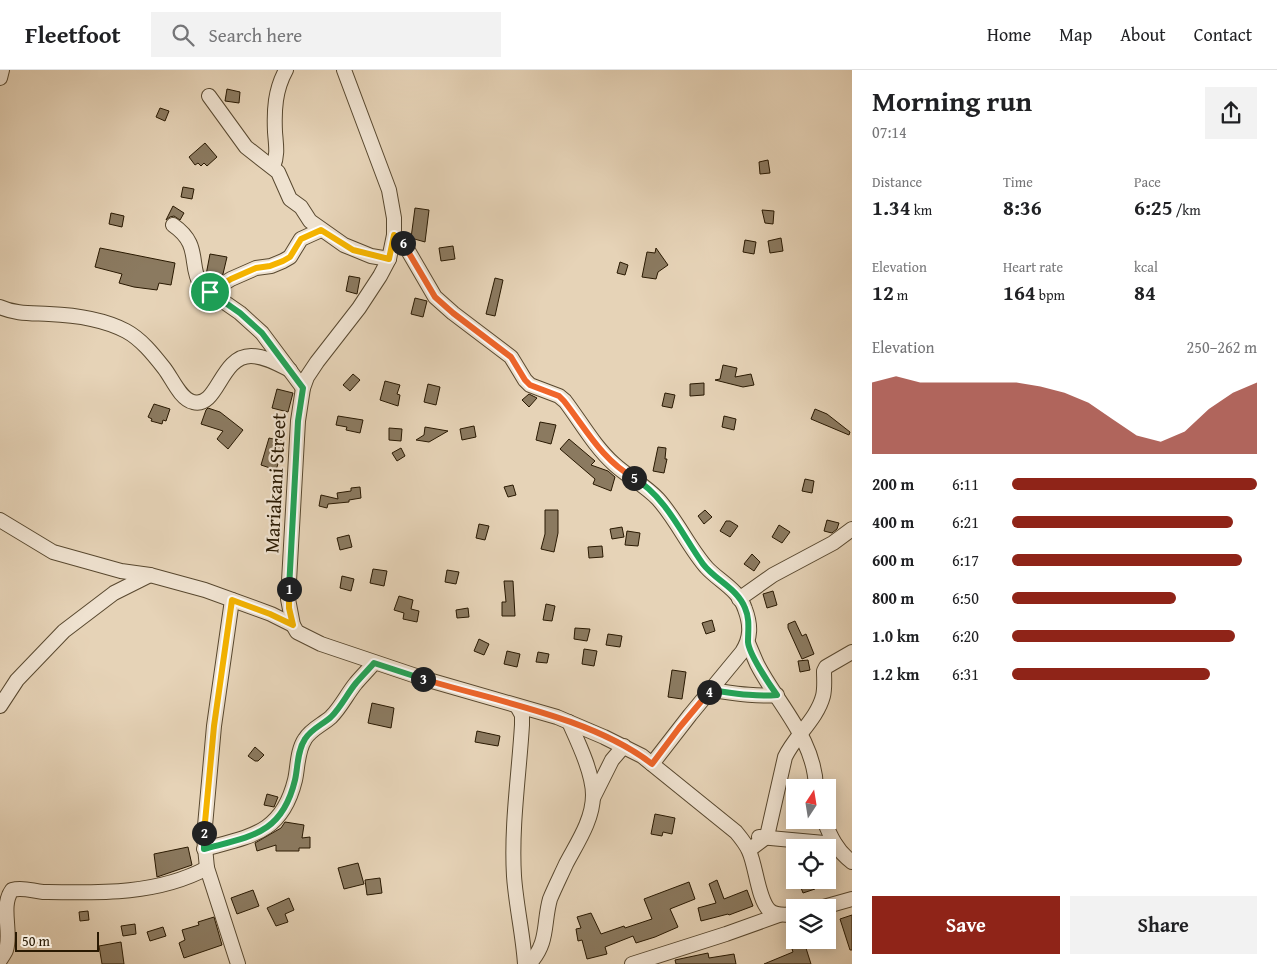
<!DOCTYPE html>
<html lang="en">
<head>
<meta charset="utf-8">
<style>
	:root { --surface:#fff; --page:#f2f2f2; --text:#202124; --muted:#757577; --line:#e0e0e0; --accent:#8f2418 }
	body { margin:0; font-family:"Gentium Book Plus",serif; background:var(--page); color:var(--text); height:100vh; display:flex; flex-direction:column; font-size:19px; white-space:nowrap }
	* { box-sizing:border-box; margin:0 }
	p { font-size:16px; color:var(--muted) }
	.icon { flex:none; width:28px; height:28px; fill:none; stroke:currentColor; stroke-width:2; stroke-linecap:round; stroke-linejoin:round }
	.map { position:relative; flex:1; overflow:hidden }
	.drawer { display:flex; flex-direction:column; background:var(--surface); width:425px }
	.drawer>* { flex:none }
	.needle { width:32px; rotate:12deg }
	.tools { position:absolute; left:786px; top:709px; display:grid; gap:10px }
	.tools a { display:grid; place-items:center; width:50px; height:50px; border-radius:0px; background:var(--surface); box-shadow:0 2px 12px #0003; font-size:25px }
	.scale { position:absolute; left:15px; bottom:12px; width:84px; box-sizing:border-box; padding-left:5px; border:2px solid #291902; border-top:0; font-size:14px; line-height:18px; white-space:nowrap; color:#291902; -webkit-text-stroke:4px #efe2d0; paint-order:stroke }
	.pin { position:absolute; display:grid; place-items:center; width:42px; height:42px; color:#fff; margin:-21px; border:2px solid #fff; border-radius:50%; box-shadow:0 1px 5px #0007 }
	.km { position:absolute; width:25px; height:25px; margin:-12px; border-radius:50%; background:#222; color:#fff; font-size:14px; line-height:25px; text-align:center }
	.round { display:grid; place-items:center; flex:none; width:52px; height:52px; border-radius:0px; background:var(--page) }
	.head { display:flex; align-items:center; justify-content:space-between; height:85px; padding:0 20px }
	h1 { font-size:28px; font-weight:700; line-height:38px }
	.metrics { display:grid; grid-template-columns:repeat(3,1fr); gap:8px; height:85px; padding:5px 20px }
	.metrics div { display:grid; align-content:center }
	.metrics b { font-size:21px; font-weight:700 }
	.metrics small { font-size:14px; font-weight:400 }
	.metrics p { font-size:14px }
	.chart { height:140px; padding:10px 20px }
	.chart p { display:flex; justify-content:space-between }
	.chart svg { width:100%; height:90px; margin-top:5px; fill:var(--accent); opacity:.7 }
	.button { display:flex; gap:10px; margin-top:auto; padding:10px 20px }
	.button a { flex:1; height:58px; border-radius:0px; background:var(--accent); color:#fff; font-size:20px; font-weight:700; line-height:58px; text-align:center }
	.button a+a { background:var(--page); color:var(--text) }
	ul { padding:0 20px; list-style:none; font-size:16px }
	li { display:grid; grid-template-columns:80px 60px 1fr; align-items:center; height:38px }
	li i { height:12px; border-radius:6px; background:var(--accent) }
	header { display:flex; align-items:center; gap:30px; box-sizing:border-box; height:70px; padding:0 25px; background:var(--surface); border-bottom:1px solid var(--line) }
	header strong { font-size:24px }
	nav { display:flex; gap:28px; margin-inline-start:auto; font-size:18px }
	.search { width:350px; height:45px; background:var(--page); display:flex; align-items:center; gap:12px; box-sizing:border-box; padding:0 18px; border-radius:0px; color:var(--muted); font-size:19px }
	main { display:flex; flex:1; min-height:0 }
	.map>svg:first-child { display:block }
	.building { fill:#8b7a60; stroke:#291902 }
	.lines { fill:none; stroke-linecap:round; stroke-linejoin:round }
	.minor-casing { stroke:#58482f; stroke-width:16 }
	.minor { stroke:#efe2d0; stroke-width:14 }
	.split-1-casing { stroke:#fff; stroke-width:10 }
	.split-2-casing { stroke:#fff; stroke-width:10 }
	.split-3-casing { stroke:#fff; stroke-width:10 }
	.split-4-casing { stroke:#fff; stroke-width:10 }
	.split-5-casing { stroke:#fff; stroke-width:10 }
	.split-6-casing { stroke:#fff; stroke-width:10 }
	.split-7-casing { stroke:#fff; stroke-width:10 }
	.split-1 { stroke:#22a559; stroke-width:6 }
	.split-2 { stroke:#f5b400; stroke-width:6 }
	.split-3 { stroke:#22a559; stroke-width:6 }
	.split-4 { stroke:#f0652b; stroke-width:6 }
	.split-5 { stroke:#22a559; stroke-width:6 }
	.split-6 { stroke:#f0652b; stroke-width:6 }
	.split-7 { stroke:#f5b400; stroke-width:6 }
	.labels { text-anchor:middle; stroke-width:4.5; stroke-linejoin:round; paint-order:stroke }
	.street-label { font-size:20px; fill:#291902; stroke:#efe2d0 }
</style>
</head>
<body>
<header>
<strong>Fleetfoot</strong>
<div class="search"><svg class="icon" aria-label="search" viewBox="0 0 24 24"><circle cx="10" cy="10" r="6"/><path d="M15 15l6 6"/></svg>Search here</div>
<nav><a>Home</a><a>Map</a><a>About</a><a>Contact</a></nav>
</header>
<main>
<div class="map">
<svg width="852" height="894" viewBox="0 0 852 894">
	<rect width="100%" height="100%" fill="#e6d3b7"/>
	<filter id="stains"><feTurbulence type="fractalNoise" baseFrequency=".004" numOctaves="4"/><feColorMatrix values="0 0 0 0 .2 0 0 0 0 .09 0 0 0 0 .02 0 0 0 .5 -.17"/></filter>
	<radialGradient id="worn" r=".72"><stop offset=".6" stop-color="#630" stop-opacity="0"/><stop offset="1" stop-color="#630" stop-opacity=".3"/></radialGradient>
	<!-- building -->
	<g class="building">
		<path d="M227,19l13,3 -1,11 -14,-2z"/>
		<path d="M160,38l9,3 -4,10 -9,-4z"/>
		<path d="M205,73l12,14 -10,9 -3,-3 -3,3 -3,-3 -3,2 -6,-8z"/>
		<path d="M768,90l2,13 -10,1 -1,-12z"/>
		<path d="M183,117l11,2 -2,10 -11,-2z"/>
		<path d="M173,136l11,7 -4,7 -6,-4 -4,1 -4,3z"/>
		<path d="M415,138l14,2 -4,32 -14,-4z"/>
		<path d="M762,140l12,1 -1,13 -8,-1z"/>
		<path d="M111,143l13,3 -2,11 -13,-3z"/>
		<path d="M781,168l2,13 -13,2 -2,-12z"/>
		<path d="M745,170l11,2 -2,12 -11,-2z"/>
		<path d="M453,176l2,13 -14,2 -2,-13z"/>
		<path d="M100,178l75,15 -4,22 -12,-2 -2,7 -23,-3 -15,-4 3,-9 -27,-7z"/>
		<path d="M656,178l12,17 -10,7 -2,7 -14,-2 5,-25 8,1z"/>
		<path d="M210,184l17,3 -4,17 -12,7 -3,-1 -2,-5z"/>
		<path d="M620,192l8,3 -3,10 -8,-2z"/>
		<path d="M349,206l11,2 -3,16 -11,-3z"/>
		<path d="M495,208l8,2 -8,36 -9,-2z"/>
		<path d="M415,228l12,3 -4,16 -12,-3z"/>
		<path d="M723,295l14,3 -2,9 16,-3 3,11 -11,2 -28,-7 5,-1z"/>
		<path d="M353,304l7,6 -10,11 -7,-6z"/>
		<path d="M385,311l15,4 -3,9 3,1 -2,11 -18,-6z"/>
		<path d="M704,313v12l-14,1v-12z"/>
		<path d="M428,314l12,3 -4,18 -12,-3z"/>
		<path d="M277,319l16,4 -5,19 -16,-4z"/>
		<path d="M665,323l10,2 -3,13 -10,-2z"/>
		<path d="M529,324l8,4 -8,9 -7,-7z"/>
		<path d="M154,334l16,5 -4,12 -3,-1 -1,4 -11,-3 1,-2 -4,-2z"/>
		<path d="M208,338l12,4 23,18 -15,19 -11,-10 6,-8 -22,-7 5,-14z"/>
		<path d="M815,339l12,5 23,18 -1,3 -38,-16z"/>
		<path d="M338,346l25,4 -3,13 -14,-3 1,-3 -11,-2z"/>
		<path d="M724,346l12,3 -2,11 -12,-3z"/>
		<path d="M540,352l16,3 -5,19 -15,-4z"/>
		<path d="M474,356l2,11 -14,3 -2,-11z"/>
		<path d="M425,357l23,4 -19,11 -13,-2 8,-5z"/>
		<path d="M389,358l13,1 -1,12 -12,-1z"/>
		<path d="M269,368l16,4 -9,28 -15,-5z"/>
		<path d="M569,369l26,22 -4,4 17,6 7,6 -4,14 -18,-7 2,-5 -35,-30z"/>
		<path d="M658,377l8,1 -1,11h2l-3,14 -11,-2z"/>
		<path d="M401,378l4,8 -8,5 -5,-8z"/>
		<path d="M805,409l9,2 -2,12 -10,-2z"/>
		<path d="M513,415l3,10 -8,2 -4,-10z"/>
		<path d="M360,417l1,11 -12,2v2l-21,2 -1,4 -8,-2 2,-11 17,4 -1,-6 14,-2v-3z"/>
		<path d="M545,440h13v23l-4,19 -13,-3 4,-15z"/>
		<path d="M705,440l7,7 -8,7 -6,-8z"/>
		<path d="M827,450l12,3 -2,6 -5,4 -8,-2z"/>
		<path d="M726,451h4l8,5 -8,11 -10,-6z"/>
		<path d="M479,454l10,2 -4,14 -9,-2z"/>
		<path d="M779,455l11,7 -8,11 -10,-6z"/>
		<path d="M622,457l2,10 -12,2 -2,-10z"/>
		<path d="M627,461l13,2 -2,13 -13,-1z"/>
		<path d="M349,465l3,12 -12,3 -3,-12z"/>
		<path d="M602,476l1,11 -14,1 -1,-11z"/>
		<path d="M752,484l8,8 -6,9 -10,-7z"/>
		<path d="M373,499l14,2 -3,15 -14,-3z"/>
		<path d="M447,500l12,2 -3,12 -11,-2z"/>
		<path d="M342,506l12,3 -3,12 -11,-3z"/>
		<path d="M504,511h9l2,35h-13v-14h4z"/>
		<path d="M773,521l4,14 -10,3 -4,-14z"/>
		<path d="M399,526l14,4 -2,9 8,2 -2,11 -14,-3 1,-6 -10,-3z"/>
		<path d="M546,534l9,2 -3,15 -9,-1z"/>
		<path d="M468,538l1,9 -12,1 -1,-8z"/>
		<path d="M712,550l3,11 -9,3 -4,-11z"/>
		<path d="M795,551l7,15 4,-2 8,20 -12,5 -14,-31v-4z"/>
		<path d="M575,558l15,1 -3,12 -13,-2z"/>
		<path d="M608,564l14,2 -2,11 -14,-2z"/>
		<path d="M479,569l10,5 -5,11 -10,-4z"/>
		<path d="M584,579l13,2 -3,15 -12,-2z"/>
		<path d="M507,581l13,3 -3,13 -13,-3z"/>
		<path d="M538,582l11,2 -2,9 -11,-1z"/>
		<path d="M808,590l2,10 -10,2 -2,-11z"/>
		<path d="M672,600l14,2 -4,27 -14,-2z"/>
		<path d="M372,633l22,5 -3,20 -23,-5z"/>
		<path d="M477,661l23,5 -2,10 -23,-4z"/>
		<path d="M255,677l9,8 -6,6h-3l-7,-5z"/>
		<path d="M267,724l11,3 -4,10 -10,-2z"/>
		<path d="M655,744l20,4 -3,16 -9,-2 -1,4 -11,-2z"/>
		<path d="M285,752l19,3 -2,13 8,-1v11h-11v3h-23v-6l-19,6 -2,-8 26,-15z"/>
		<path d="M188,777l4,18 -35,12 -3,-23z"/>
		<path d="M358,793l6,21 -20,5 -6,-21z"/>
		<path d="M380,808l2,15 -15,2 -2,-15z"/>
		<path d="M717,810l7,19 23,-9 6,16 -24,9 -1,-1 -27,7 -3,-13 18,-5 -7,-19z"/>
		<path d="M798,810h32v2l-15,5v2l-12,4z"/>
		<path d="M689,812l6,17 -25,10 8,18 -23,10 -19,6 -3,-7 -28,11 2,7 -20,5 -5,-19 -4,1 -2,-12 5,-1 -4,-11 14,-4 10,21 23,-8 1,2 27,-9 -8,-20z"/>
		<path d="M253,820l6,16 -22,8 -6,-16z"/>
		<path d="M289,828l5,12 -9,4 3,8 -12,4 -9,-18z"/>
		<path d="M88,841l1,9 -9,1 -1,-9z"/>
		<path d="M852,845v35h-2l-10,-31z"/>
		<path d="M214,847l8,28 -38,13 -5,-15 6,-3 -3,-10 17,-5 -1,-3z"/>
		<path d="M135,854l1,10 -13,2 -2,-10z"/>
		<path d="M163,857l3,9 -16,5 -3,-9z"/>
		<path d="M121,872l3,22h-22l-3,-18z"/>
		<path d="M805,875l6,19h-47l29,-12 -1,-3z"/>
		<path d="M708,883l1,5 25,-4 2,10h-60l-1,-4z"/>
	</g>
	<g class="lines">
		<!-- minor casing -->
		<g class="minor-casing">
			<g id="minor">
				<path d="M344,0l45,120 5,28v17l-5,24 -9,17 -21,32 -42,54 -10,15 -4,11 -5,33 -10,178 5,26 4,7 24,12 104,35 132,38 47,20 38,19 94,76c5,6 10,12 13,19 7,15 9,48 20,59 6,6 18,5 26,4"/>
				<path d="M0,8l2,-8"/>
				<path d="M209,26l37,51 32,25 12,27 11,8 9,14 34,24 27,11 18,3"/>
				<path d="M273,97c5,-12 3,-22 2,-35 -1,-22 0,-42 11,-62"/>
				<path d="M173,155c29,20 15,39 28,61l39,27 22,20 41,55"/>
				<path d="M394,165l9,7 32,55 18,16 58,44 14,23 5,5 29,11 6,5c16,21 29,45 49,63 14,13 31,21 44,35 19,21 31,49 49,69 12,13 32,22 38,41 6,16 6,29 -3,43l-52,63 -38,49"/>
				<path d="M210,222l21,-13 25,-11 15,-2 12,-5 7,-4 11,-18 20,-9"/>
				<path d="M0,237c15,7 32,6 49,7 26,1 54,5 77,17 15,8 27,23 38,37 8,10 16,31 29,34 25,7 27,-46 58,-46 13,0 27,8 39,14"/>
				<path d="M0,450l53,32 68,19 29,4 55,15 66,24 22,11"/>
				<path d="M739,529l34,-24 60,-32 19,-14"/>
				<path d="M232,530l-18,126 -10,111 3,31 31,96"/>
				<path d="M748,573c3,7 6,14 9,21 21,41 58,75 59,124"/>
				<path d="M711,620c22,3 43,7 66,5"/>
				<path d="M0,636l17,-26 47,-49 50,-38 36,-18"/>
				<path d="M517,636l5,9v10c-3,50 -11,101 -8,151 2,29 9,58 11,88"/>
				<path d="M593,728l19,-38 12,-14"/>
				<path d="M824,750c6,16 13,31 28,42"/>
				<path d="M759,767l76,7"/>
				<path d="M204,779c48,-13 78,-16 91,-69 3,-13 2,-29 10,-41 6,-10 17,-14 26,-22 10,-10 16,-23 25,-34 6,-7 12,-13 18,-20"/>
				<path d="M749,780l16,-12 3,-6 17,-75c10,-21 32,-38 38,-61 2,-8 1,-17 1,-25l2,-4 26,-15"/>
				<path d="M820,838l32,-9"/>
				<path d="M0,890c2,-3 5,-7 6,-10 6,-18 -6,-44 6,-60 11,-3 20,1 31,2 55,1 114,3 164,-24"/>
				<path d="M529,894c20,-21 14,-40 21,-65 5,-12 11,-24 16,-35 11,-21 27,-44 27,-69 0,-22 -15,-53 -24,-73"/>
				<path d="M632,894l94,-30 53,-19"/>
			</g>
		</g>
		<!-- minor -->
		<use href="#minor" class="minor"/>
	</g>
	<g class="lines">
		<!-- split-1 casing -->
		<g class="split-1-casing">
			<path id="split-1" d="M210,222l30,21 22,20 41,55 -5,33 -9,168"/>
		</g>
		<!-- split-2 casing -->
		<g class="split-2-casing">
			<path id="split-2" d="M204,763l10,-107 18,-126 38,14 23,11 -4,-17v-19"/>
		</g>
		<!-- split-3 casing -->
		<g class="split-3-casing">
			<path id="split-3" d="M204,763v16c48,-13 78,-15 91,-69 3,-13 2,-29 10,-41 6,-10 17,-14 26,-22 10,-10 16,-23 25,-34 6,-7 12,-13 18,-20l49,16"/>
		</g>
		<!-- split-4 casing -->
		<g class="split-4-casing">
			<path id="split-4" d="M423,609c72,22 170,39 229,85l27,-36 30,-36"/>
		</g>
		<!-- split-5 casing -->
		<g class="split-5-casing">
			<path id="split-5" d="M634,408c32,19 48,57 69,86 12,16 34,24 42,44 5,11 3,22 3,34 1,12 21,42 29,53 -23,2 -44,-2 -66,-5l-2,2"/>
		</g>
		<!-- split-6 casing -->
		<g class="split-6-casing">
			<path id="split-6" d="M403,173l32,54 18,16 58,44 14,23 5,5 29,11 5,5c22,28 38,59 70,77"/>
		</g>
		<!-- split-7 casing -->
		<g class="split-7-casing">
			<path id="split-7" d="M210,222l21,-13 25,-11 14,-2 13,-5 7,-4 11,-18 20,-9 32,20 36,9 5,-24 9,8"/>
		</g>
		<!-- split-1 -->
		<use href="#split-1" class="split-1"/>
		<!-- split-2 -->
		<use href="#split-2" class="split-2"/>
		<!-- split-3 -->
		<use href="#split-3" class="split-3"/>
		<!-- split-4 -->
		<use href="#split-4" class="split-4"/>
		<!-- split-5 -->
		<use href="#split-5" class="split-5"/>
		<!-- split-6 -->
		<use href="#split-6" class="split-6"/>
		<!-- split-7 -->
		<use href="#split-7" class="split-7"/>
	</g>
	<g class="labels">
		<!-- street labels -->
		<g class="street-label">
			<text transform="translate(275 413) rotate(-87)" y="7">Mariakani Street</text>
		</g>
	</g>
	<rect width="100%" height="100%" filter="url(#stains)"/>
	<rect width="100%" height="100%" fill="url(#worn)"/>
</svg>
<div class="tools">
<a><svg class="needle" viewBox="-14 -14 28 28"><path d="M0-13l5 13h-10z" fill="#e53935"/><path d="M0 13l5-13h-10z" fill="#757577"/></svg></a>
<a><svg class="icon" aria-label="locate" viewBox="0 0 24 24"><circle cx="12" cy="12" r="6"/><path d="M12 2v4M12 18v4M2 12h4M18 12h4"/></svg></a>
<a><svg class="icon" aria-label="layers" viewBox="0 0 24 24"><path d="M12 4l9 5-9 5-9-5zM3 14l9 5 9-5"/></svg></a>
</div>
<div class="scale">50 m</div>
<div class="pin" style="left:210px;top:222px;background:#1e9e55"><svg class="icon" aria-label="arrive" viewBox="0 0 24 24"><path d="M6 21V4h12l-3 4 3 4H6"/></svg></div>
<b class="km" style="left:289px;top:519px">1</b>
<b class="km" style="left:204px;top:763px">2</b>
<b class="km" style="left:423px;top:609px">3</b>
<b class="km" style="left:709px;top:622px">4</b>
<b class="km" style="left:634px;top:408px">5</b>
<b class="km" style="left:403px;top:173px">6</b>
</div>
<section class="drawer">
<div class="head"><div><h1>Morning run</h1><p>07:14</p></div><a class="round"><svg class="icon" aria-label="share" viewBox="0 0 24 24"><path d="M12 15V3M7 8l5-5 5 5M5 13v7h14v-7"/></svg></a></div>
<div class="metrics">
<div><p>Distance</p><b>1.34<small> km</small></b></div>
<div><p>Time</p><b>8:36</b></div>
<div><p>Pace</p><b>6:25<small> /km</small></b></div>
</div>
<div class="metrics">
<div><p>Elevation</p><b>12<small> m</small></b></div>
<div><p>Heart rate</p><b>164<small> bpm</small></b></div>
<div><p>kcal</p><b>84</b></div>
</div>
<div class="chart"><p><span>Elevation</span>250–262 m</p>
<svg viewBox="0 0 160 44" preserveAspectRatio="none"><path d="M0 44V9L10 6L20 9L30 9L40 9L50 9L60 9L70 11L80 14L90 19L100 27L110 35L120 38L130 33L140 22L150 14L160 9V44z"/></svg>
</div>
<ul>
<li><b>200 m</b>6:11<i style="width:100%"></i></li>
<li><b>400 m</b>6:21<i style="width:90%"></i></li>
<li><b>600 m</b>6:17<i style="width:94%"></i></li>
<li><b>800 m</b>6:50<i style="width:67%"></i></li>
<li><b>1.0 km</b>6:20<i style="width:91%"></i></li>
<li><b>1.2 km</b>6:31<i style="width:81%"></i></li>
</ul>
<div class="button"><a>Save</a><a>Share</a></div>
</section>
</main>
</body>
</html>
